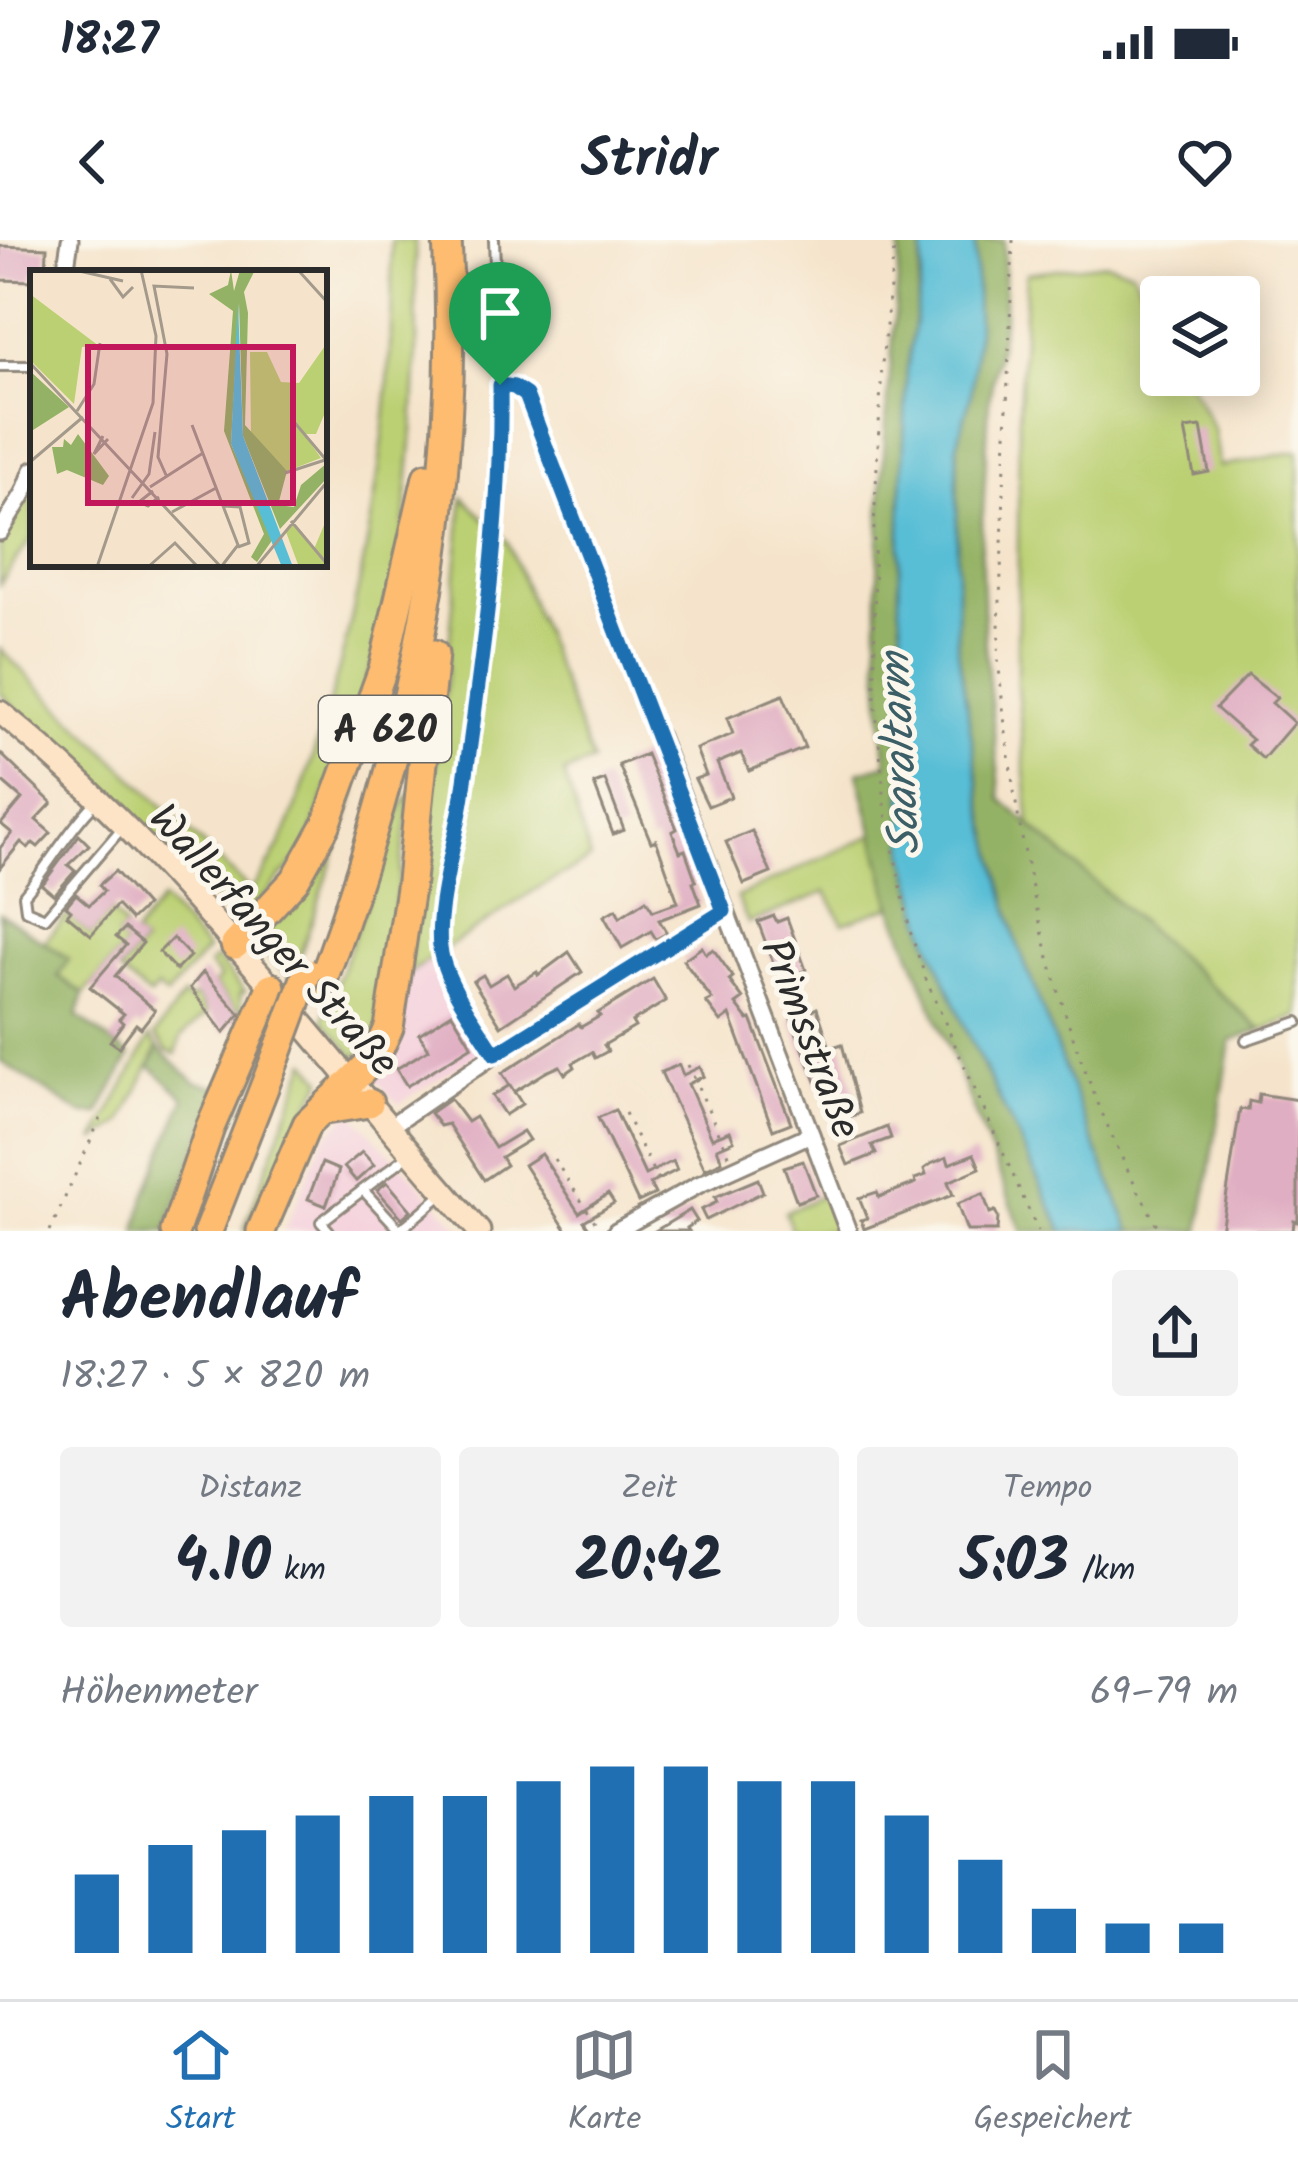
<!DOCTYPE html>
<html lang="de">
<head>
<meta charset="utf-8">
<style>
	:root { --surface:#fff; --page:#f2f2f3; --text:#1f2937; --muted:#747a83; --line:#e0e1e3; --accent:#1f6fb2 }
	body { margin:0; font-family:Kalam,sans-serif; background:var(--page); color:var(--text); height:100vh; display:flex; flex-direction:column; font-size:45px; white-space:nowrap }
	* { box-sizing:border-box; margin:0 }
	p { font-size:39px; color:var(--muted) }
	.icon { flex:none; width:66px; height:66px; fill:none; stroke:currentColor; stroke-width:2; stroke-linecap:round; stroke-linejoin:round }
	.map { position:relative; height:991px; overflow:hidden }
	.sheet { display:flex; flex-direction:column; background:var(--surface); flex:1 }
	.sheet>* { flex:none }
	.controls { position:absolute; left:1140px; top:36px; display:grid; gap:24px }
	.controls a { display:grid; place-items:center; width:120px; height:120px; border-radius:12px; background:var(--surface); box-shadow:0 6px 30px #0003; font-size:60px }
	.pin { position:absolute; display:grid; place-items:center; width:102px; height:102px; color:#fff; margin:-123px -51px; border-radius:50% 50% 50% 0; rotate:-45deg; box-shadow:0 0 12px #0007 }
	.pin .icon { rotate:45deg }
	.round { display:grid; place-items:center; flex:none; width:126px; height:126px; border-radius:12px; background:var(--page) }
	.head { display:flex; align-items:center; justify-content:space-between; height:204px; padding:0 60px }
	h1 { font-size:66px; font-weight:700; line-height:90px }
	.stats { display:grid; grid-template-columns:repeat(3,1fr); gap:18px; height:204px; padding:12px 60px }
	.stats div { display:grid; align-content:center; border-radius:12px; background:var(--page); text-align:center }
	.stats b { font-size:60px; font-weight:700 }
	.stats small { font-size:33px; font-weight:400 }
	.stats p { font-size:33px }
	.chart { height:336px; padding:24px 60px }
	.chart p { display:flex; justify-content:space-between }
	.chart svg { width:100%; height:216px; margin-top:12px; stroke:var(--accent); stroke-width:6 }
	.status { display:flex; justify-content:space-between; align-items:center; height:84px; padding:0 60px; background:var(--surface); direction:ltr }
	.status svg { height:33px; fill:currentColor }
	header { display:flex; justify-content:space-between; align-items:center; height:156px; padding:0 60px; background:var(--surface); font-size:54px; font-weight:700 }
	.menu { display:flex; justify-content:space-around; align-items:center; height:168px; border-top:3px solid var(--line); background:var(--surface); font-size:33px; color:var(--muted) }
	.menu a { display:grid; justify-items:center; gap:6px }
	.menu .on { color:var(--accent) }
	.map>svg:first-child { display:block }
	.built { fill:#f4cfdc }
	.green { fill:#bbd073; stroke:#737e4f; stroke-width:3 }
	.forest { fill:#94b265; stroke:#606e48; stroke-width:3 }
	.water { fill:#58bed6; stroke:#427480; stroke-width:3 }
	.building { fill:#e0aec2 }
	.lines { fill:none; stroke-linecap:round; stroke-linejoin:round }
	.service-casing { stroke:#90887b; stroke-width:14 }
	.minor-casing { stroke:#90887b; stroke-width:21 }
	.secondary-casing { stroke:#90887b; stroke-width:27 }
	.motorway-casing { stroke:#90887b; stroke-width:33 }
	.path { stroke:#90887b; stroke-width:3; stroke-dasharray:3 9; stroke-linecap:butt }
	.service { stroke:#fff; stroke-width:8 }
	.minor { stroke:#fff; stroke-width:15 }
	.secondary { stroke:#fee4c6; stroke-width:21 }
	.motorway { stroke:#fdbc70; stroke-width:27 }
	.motorway-bridge-casing { stroke:#90887b; stroke-width:33; stroke-linecap:butt }
	.motorway-bridge { stroke:#fdbc70; stroke-width:27 }
	.route-casing { stroke:#fff; stroke-width:24 }
	.route { stroke:#1f6fb2; stroke-width:15 }
	.labels { text-anchor:middle; stroke-width:10; stroke-linejoin:round; paint-order:stroke }
	.shield { fill:#fbf7ec; stroke:#696865; stroke-width:3 }
	.shield-label { font-size:39px; font-weight:bold; fill:#2b2b2b }
	.street-label { font-size:42px; fill:#2b2b2b; stroke:#fbf7ec }
	.water-label { font-size:45px; font-style:italic; fill:#3b5e67; stroke:#fbf7ec }
	.inset-road { fill:none; stroke:#a49a8b; stroke-width:3 }
	.view { fill:#c2185b; fill-opacity:0.15; stroke:#c2185b; stroke-width:6 }
	.inset-edge { fill:none; stroke:#2b2b2b; stroke-width:6 }
</style>
</head>
<body>
<div class="status"><b>18:27</b><svg viewBox="0 0 49 12"><path d="M0 12V9h3v3zM5 12V6h3v6zM10 12V3h3v9zM15 12V0h3v12zM26 1h20v11H26zM47 4h2v5h-2z"/></svg></div>
<header><svg class="icon" aria-label="back" viewBox="0 0 24 24"><path d="M15 5l-7 7 7 7"/></svg>Stridr<svg class="icon" aria-label="heart" viewBox="0 0 24 24"><path d="M12 20l-8-8c-3-5 5-10 8-4 3-6 11-1 8 4z"/></svg></header>
<div class="map">
<svg width="1298" height="991" viewBox="0 0 1298 991">
	<rect width="100%" height="100%" fill="#fbf7ec"/>
	<filter id="ink" filterUnits="userSpaceOnUse"><feTurbulence type="fractalNoise" baseFrequency=".00833" numOctaves="2"/><feDisplacementMap in="SourceGraphic" scale="24" xChannelSelector="R" yChannelSelector="G"/><feConvolveMatrix kernelMatrix="1 2 1 2 8 2 1 2 1" color-interpolation-filters="sRGB"/></filter>
	<filter id="wash" filterUnits="userSpaceOnUse"><feTurbulence type="fractalNoise" baseFrequency=".004" numOctaves="4" result="noise"/><feDisplacementMap in="SourceGraphic" scale="48" xChannelSelector="R" yChannelSelector="G"/><feGaussianBlur stdDeviation="2.7" result="paint"/><feColorMatrix in="noise" values="0 0 0 0 0 0 0 0 0 0 0 0 0 0 0 0 0 1.4 0 .05"/><feComposite in="paint" operator="in"/></filter>
	<g filter="url(#wash)">
		<rect width="100%" height="100%" fill="#f5e4cb"/>
		<!-- built -->
		<g class="built">
			<path d="M437,715l49,94 -88,55 -23,-26 19,-43 14,-61z"/>
			<path d="M351,871l112,120h-179l40,-92z"/>
		</g>
		<!-- green -->
		<g class="green">
			<path d="M391,0h24l2,107 -4,83 -9,100 -16,91 -82,228 -66,75 -240,-231v-44l251,242c37,-48 49,-94 67,-151 50,-159 79,-332 73,-500z"/>
			<path d="M1106,23l26,7 29,57v48h24l29,55 6,37 78,-16v565l-37,14 -231,-205 -13,-139 2,-266 7,-147z"/>
			<path d="M33,247v49l-33,48v-41z"/>
			<path d="M463,257l45,45 84,220 -28,11 27,86 -58,32 -125,83 36,-274z"/>
			<path d="M349,550l7,2 -64,187 -37,-36z"/>
			<path d="M411,553l-34,246 -21,18 -33,-37 79,-215z"/>
			<path d="M875,594l17,72 -49,17 -17,-31 -78,31 -11,-26z"/>
			<path d="M162,660l45,50 -41,46 -9,-8 -8,8 -29,-24 23,-28 -9,-9z"/>
			<path d="M111,671l14,17 -8,9 9,8 -42,49 -27,-18 12,-17 -25,-17 23,-27 24,20z"/>
			<path d="M216,718l29,34 -5,2 1,21 -27,-31 6,-6 -11,-13z"/>
			<path d="M196,755l10,19 -25,23 -5,17 -9,-3 -12,-16 28,-39 6,5z"/>
			<path d="M275,783l-83,206 -3,-1 30,-94 47,-106z"/>
			<path d="M150,797l8,11 -36,75 -27,18z"/>
			<path d="M307,821l16,18 -78,152 -1,-2z"/>
			<path d="M824,955l13,36h-45l-7,-19z"/>
		</g>
		<!-- forest -->
		<g class="forest">
			<path d="M901,0h22l-20,221 -4,136 7,77 -7,45 7,136 22,83 39,94 96,199h-41l-130,-325 -34,-134 29,-8c-22,-172 1,-351 14,-524z"/>
			<path d="M975,0h29v76l-15,84 -8,149 4,96 16,154 260,231 -30,11 -31,190h-69l-47,-111 -68,-180 -34,-137 -25,-159v-199l14,-50 6,-61z"/>
			<path d="M0,673l69,46 -11,17 26,18 -7,22 53,40 -31,58h-17l-82,-53z"/>
			<path d="M158,808l37,34 25,5 -54,144h-29l8,-35 40,-98 -35,-32z"/>
		</g>
		<!-- water -->
		<path class="water" d="M923,0h52l2,94 -6,61 -14,50v199l25,159 34,137 68,180 47,111h-68l-96,-199 -39,-94 -22,-83 -7,-136 7,-45 -7,-77 4,-136 4,-91 15,-95z"/>
		<g id="blocks">
			<!-- building -->
			<g class="building">
				<path d="M0,6l47,2 -1,25h-13v8l-33,-1z"/>
				<path d="M1201,187l8,45 -15,3 -9,-46z"/>
				<path d="M1248,435l29,23 -5,5 22,20 -31,36 -16,-14 5,-5 -36,-32z"/>
				<path d="M783,455l22,53 -56,23 -8,-18 -24,10 14,34 -23,9 -13,-27 11,-4 -10,-26 37,-15 -6,-16z"/>
				<path d="M0,513l52,50 -16,17 15,13 -13,14 -5,-4 -5,5 -7,-6 -21,26v-20l12,-15 -11,-9 21,-25 -22,-19z"/>
				<path d="M646,514l31,75 -5,3 8,20 5,-2 11,31 -3,1 8,22 -42,16 8,13 -11,6 -5,-8 -29,17 -18,-32 12,-7 4,8 26,-17 7,11 25,-9 -22,-62 -5,2 -32,-77z"/>
				<path d="M605,540l19,50 -11,4 -19,-50z"/>
				<path d="M752,591l19,42 -27,11 -18,-42z"/>
				<path d="M79,595l10,10 -21,20 7,6 -21,24 -12,-10z"/>
				<path d="M115,631l31,35 -15,14 -14,-15 -26,30 -24,-20 4,-5 -5,-4 10,-12 13,11 15,-14 -5,-6z"/>
				<path d="M774,676l3,6 10,-4 19,52 -26,11 -22,-59z"/>
				<path d="M125,688l18,15 -28,33 40,34 -14,18 -5,-4 -17,23 -9,-6 13,-18 -4,-4 5,-5 -34,-27 36,-42 -10,-8z"/>
				<path d="M173,698l17,18 -14,14 -17,-18z"/>
				<path d="M702,707l4,7 7,-5 20,28 -4,3 14,19 -7,5 12,16 3,-1 40,104 -18,7 -43,-115 -9,7 -15,-20 6,-3 -29,-39z"/>
				<path d="M569,712l13,20 -81,54 -28,-45 10,-6 6,10 18,-11 7,12 23,-14 1,3z"/>
				<path d="M203,732l37,42 -16,19 -34,-45z"/>
				<path d="M653,739l13,22 -34,21 3,5 -31,18 4,6 -13,7 -3,-6 -19,11 2,4 -10,7 -5,-8 -14,6 -32,20 -12,-19 77,-49 2,3 19,-11 -2,-3z"/>
				<path d="M817,768l13,40 12,-4 18,69 -25,9 -11,-35 -5,2 -28,-70z"/>
				<path d="M452,773l20,33 -65,40 -11,-17 33,-20 -10,-15z"/>
				<path d="M679,825l4,10 17,-8 4,9 -16,8 24,54 18,-7 4,10 -17,7 5,13 -17,8 -44,-97z"/>
				<path d="M510,845l12,19 -17,11 -13,-19z"/>
				<path d="M1259,854l39,6v122l-4,-1 -1,10h-72l19,-122 8,1 1,-9 9,2z"/>
				<path d="M450,859l17,23 8,-5 20,31 28,-17 6,9 -28,17 5,8 -22,15 -36,-56 -8,2 -10,-13z"/>
				<path d="M615,870l30,65 28,-14 4,9 -27,14 5,10 -17,8 -40,-84z"/>
				<path d="M887,887l4,11 -19,7 4,9 -28,11 -8,-19z"/>
				<path d="M362,912l12,13 -18,16 -12,-14z"/>
				<path d="M541,914l38,59 29,-19 6,9 -30,18 7,10h-24l-25,-38 -18,-28z"/>
				<path d="M974,914l6,14 -32,14 5,13 -89,34 -3,-9 6,-2 -8,-20 18,-6 2,5 37,-14 -1,-4 11,-4 -2,-6 7,-5 16,-7 2,7z"/>
				<path d="M803,921l13,34 -19,7 -13,-35z"/>
				<path d="M322,923l17,7 -13,36 -18,-7z"/>
				<path d="M758,939l5,13 -57,28 -5,-10 16,-8 -2,-5z"/>
				<path d="M387,942l24,28 -9,8 -25,-28z"/>
				<path d="M983,954l7,19 5,-2 3,6 -1,14h-30l-10,-27z"/>
				<path d="M690,970l7,11 -10,7 2,3h-34z"/>
			</g>
		</g>
	</g>
	<g filter="url(#ink)">
		<use href="#blocks" fill-opacity="0" stroke="#90887b" stroke-width="3"/>
		<g class="lines">
			<!-- service casing -->
			<g class="service-casing">
				<g id="service">
					<path d="M494,0l6,151 -4,120 -22,206 -35,222 10,38 46,77"/>
					<path d="M0,126h33"/>
					<path d="M94,564c-28,29 -44,60 -70,91l2,15 19,8 77,-90"/>
					<path d="M1246,800l52,-18"/>
					<path d="M363,950l37,40"/>
					<path d="M329,991l-8,-9 89,-68"/>
					<path d="M399,991l45,-38"/>
				</g>
			</g>
			<!-- minor casing -->
			<g class="minor-casing">
				<g id="minor">
					<path d="M65,33l5,-33"/>
					<path d="M0,292l24,-39 9,-23"/>
					<path d="M659,496l189,495"/>
					<path d="M389,887l106,-73 229,-143"/>
					<path d="M616,991l82,-46 113,-51"/>
				</g>
			</g>
			<!-- secondary casing -->
			<g class="secondary-casing">
				<path id="secondary" d="M0,472c183,148 323,344 479,519"/>
			</g>
			<!-- motorway casing -->
			<g class="motorway-casing">
				<g id="motorway">
					<path d="M235,705l60,-65 31,-55 57,-156 44,-192"/>
					<path d="M320,748c90,-241 143,-490 127,-748"/>
					<path d="M325,870l44,-7"/>
					<path d="M175,991l35,-103 61,-141"/>
					<path d="M208,991l68,-174"/>
					<path d="M261,991l46,-107 68,-66 14,-30 22,-147 23,-227"/>
				</g>
			</g>
			<!-- path -->
			<g class="path">
				<path d="M895,0l-13,124 -8,164 1,172 11,114 24,117 17,51 111,249"/>
				<path d="M1013,0l-15,416c14,164 47,333 116,484 13,31 30,61 46,91"/>
				<path d="M507,146l19,9 128,329"/>
				<path d="M688,825l42,92"/>
				<path d="M625,873l36,74"/>
				<path d="M554,919l47,72"/>
				<path d="M50,991l51,-114"/>
			</g>
			<!-- service -->
			<use href="#service" class="service"/>
			<!-- minor -->
			<use href="#minor" class="minor"/>
			<!-- secondary -->
			<use href="#secondary" class="secondary"/>
			<!-- motorway -->
			<use href="#motorway" class="motorway"/>
			<!-- motorway-bridge casing -->
			<g class="motorway-bridge-casing">
				<path id="motorway-bridge" d="M276,817l31,-84"/>
			</g>
			<!-- motorway-bridge -->
			<use href="#motorway-bridge" class="motorway-bridge"/>
		</g>
	</g>
	<g class="lines" filter="url(#ink)">
		<!-- route casing -->
		<g class="route-casing">
			<path id="route" d="M500,145l14,2 12,8 198,516 -229,143c-18,-30 -44,-62 -53,-96 -11,-38 15,-120 21,-163 19,-135 39,-273 37,-410z"/>
		</g>
		<!-- route -->
		<use href="#route" class="route"/>
	</g>
	<g class="labels">
		<!-- shield labels -->
		<rect class="shield" x="319" y="456" width="132" height="66" rx="9"/>
		<g class="shield-label">
			<text x="385" y="503">A 620</text>
		</g>
		<!-- street labels -->
		<g class="street-label">
			<text transform="translate(275 699) rotate(48)" y="15">Wallerfanger Straße</text>
			<text transform="translate(812 798) rotate(69)" y="15">Primsstraße</text>
		</g>
		<!-- water labels -->
		<g class="water-label">
			<text transform="translate(898 514) rotate(-93)" y="16">Saaraltarm</text>
		</g>
	</g>
	<!-- overview -->
	<g transform="translate(30 30)">
		<rect width="297" height="297" fill="#f5e4cb"/>
		<path d="M0,24l69,52 -17,1 -8,57 -44,-44zM297,73v65l-11,26h-12l17,24 -34,13 -36,-32 -1,-87h17l14,30 18,1zM297,248v49h-28l-13,-35 6,-8 22,25z" fill="#bbd073"/>
		<path d="M201,0l3,21 6,-21h15l-11,22 4,21 -3,112 42,46 -9,34 16,2 7,-22 26,-22v15l-47,51 -37,-93 -4,-133 -8,141 42,95 -16,23 -6,-5 13,-23 -40,-103 9,-120 -24,-17 19,-9zM0,101l39,36 -39,25zM48,164l31,42 -6,9 -36,-15 -10,4 -5,-27h11l1,-8 7,6z" fill="#94b265"/>
		<path d="M208,33l5,133 50,131h-11l-51,-123z" fill="#58bed6"/>
		<path class="inset-road" d="M45,0l48,11M268,0l29,32M80,9l13,18 10,-10M0,93l191,204M47,141l17,-27 6,-41M265,153l32,38M162,155l46,120 -17,22M73,166l-9,18 14,-15M0,192l53,-45M255,203l40,-13M136,205l-8,-18 9,-103 -13,-68 40,2M120,217l53,-34M123,221l-14,11 9,4 11,-9M102,228l17,-24 6,-42M193,236l17,1 9,36 -11,4M142,242l44,-24M261,251l36,43M67,297l56,-164 3,-67 -15,-66M118,297l27,-24 21,22M226,297l71,-85"/>
		<path class="view" d="M58,77h205v156h-205z"/>
		<rect width="297" height="297" class="inset-edge"/>
	</g>
</svg>
<div class="controls">
<a><svg class="icon" aria-label="layers" viewBox="0 0 24 24"><path d="M12 4l9 5-9 5-9-5zM3 14l9 5 9-5"/></svg></a>
</div>
<div class="pin" style="left:500px;top:145px;background:#1e9e55"><svg class="icon" aria-label="arrive" viewBox="0 0 24 24"><path d="M6 21V4h12l-3 4 3 4H6"/></svg></div>
</div>
<section class="sheet">
<div class="head"><div><h1>Abendlauf</h1><p>18:27 · 5 × 820 m</p></div><a class="round"><svg class="icon" aria-label="share" viewBox="0 0 24 24"><path d="M12 15V3M7 8l5-5 5 5M5 13v7h14v-7"/></svg></a></div>
<div class="stats">
<div><p>Distanz</p><b>4.10<small> km</small></b></div>
<div><p>Zeit</p><b>20:42</b></div>
<div><p>Tempo</p><b>5:03<small> /km</small></b></div>
</div>
<div class="chart"><p><span>Höhenmeter</span>69–79 m</p>
<svg viewBox="0 0 160 44" preserveAspectRatio="none"><path d="M5 44V28M15 44V22M25 44V19M35 44V16M45 44V12M55 44V12M65 44V9M75 44V6M85 44V6M95 44V9M105 44V9M115 44V16M125 44V25M135 44V35M145 44V38M155 44V38"/></svg>
</div>
</section>
<nav class="menu">
<a class="on"><svg class="icon" aria-label="home" viewBox="0 0 24 24"><path d="M3 11l9-7 9 7M6 9v11h12V9"/></svg>Start</a>
<a><svg class="icon" aria-label="map" viewBox="0 0 24 24"><path d="M3 6l6-2 6 2 6-2v14l-6 2-6-2-6 2zM9 4v14M15 6v14"/></svg>Karte</a>
<a><svg class="icon" aria-label="saved" viewBox="0 0 24 24"><path d="M7 4h10v16l-5-4-5 4z"/></svg>Gespeichert</a>
</nav>
</body>
</html>
